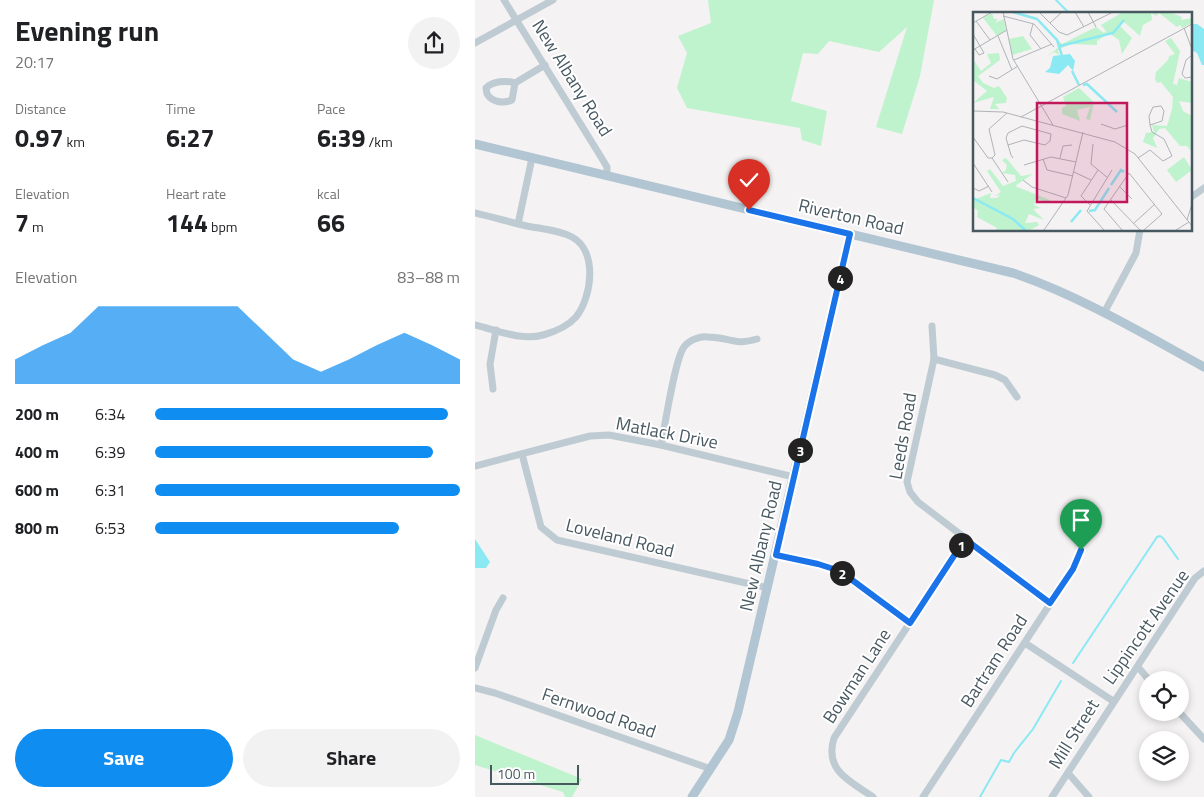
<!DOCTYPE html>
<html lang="en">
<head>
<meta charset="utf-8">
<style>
	:root { --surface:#fff; --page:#f2f2f2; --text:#202124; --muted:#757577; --accent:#0f8df1 }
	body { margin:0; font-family:"Titillium Web",sans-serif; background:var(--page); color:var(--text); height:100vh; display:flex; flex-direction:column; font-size:19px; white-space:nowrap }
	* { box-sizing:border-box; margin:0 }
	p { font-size:16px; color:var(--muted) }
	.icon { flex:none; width:28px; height:28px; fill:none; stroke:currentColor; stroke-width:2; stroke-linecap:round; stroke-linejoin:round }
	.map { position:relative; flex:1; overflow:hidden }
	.side { display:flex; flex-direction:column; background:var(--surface); width:475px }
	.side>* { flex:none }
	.buttons { position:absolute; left:664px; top:671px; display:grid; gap:10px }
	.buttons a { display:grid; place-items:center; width:50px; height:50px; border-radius:50%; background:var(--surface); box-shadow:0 2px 8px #0003; font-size:25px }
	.scale { position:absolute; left:15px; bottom:12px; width:89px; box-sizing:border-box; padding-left:5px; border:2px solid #485861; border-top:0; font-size:14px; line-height:18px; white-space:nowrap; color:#485861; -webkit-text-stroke:4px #fff; paint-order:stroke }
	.pin { position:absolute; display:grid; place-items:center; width:42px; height:42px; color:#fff; margin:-51px -21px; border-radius:50% 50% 50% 0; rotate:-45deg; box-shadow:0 0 5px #0007 }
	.pin .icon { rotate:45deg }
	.km { position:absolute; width:25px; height:25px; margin:-12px; border-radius:50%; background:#222; color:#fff; font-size:14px; line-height:25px; text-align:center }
	.round { display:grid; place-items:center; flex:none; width:52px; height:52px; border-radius:26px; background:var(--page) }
	.summary { display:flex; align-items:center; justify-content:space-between; height:85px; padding:0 15px }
	h1 { font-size:28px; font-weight:700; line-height:38px }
	.stats { display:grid; grid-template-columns:repeat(3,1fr); gap:8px; height:85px; padding:5px 15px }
	.stats div { display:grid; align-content:center }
	.stats b { font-size:25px; font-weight:700 }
	.stats small { font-size:14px; font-weight:400 }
	.stats p { font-size:14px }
	.chart { height:140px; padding:10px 15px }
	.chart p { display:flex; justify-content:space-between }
	.chart svg { width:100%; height:90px; margin-top:5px; fill:var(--accent); opacity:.7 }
	.cta { display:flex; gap:10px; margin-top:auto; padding:10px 15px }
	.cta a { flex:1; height:58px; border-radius:30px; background:var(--accent); color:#fff; font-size:20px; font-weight:700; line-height:58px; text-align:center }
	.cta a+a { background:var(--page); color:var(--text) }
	ul { padding:0 15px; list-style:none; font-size:16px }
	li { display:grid; grid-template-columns:80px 60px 1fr; align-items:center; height:38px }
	li i { height:12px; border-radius:6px; background:var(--accent) }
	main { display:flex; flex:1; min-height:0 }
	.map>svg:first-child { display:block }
	.green { fill:#bff3cd }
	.water { fill:#8ae9f2 }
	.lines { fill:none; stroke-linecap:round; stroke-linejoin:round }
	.stream { stroke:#8ae9f2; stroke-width:2 }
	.minor { stroke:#bfcbd2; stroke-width:7 }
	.major { stroke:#b1c5d2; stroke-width:9 }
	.route-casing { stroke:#fff; stroke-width:10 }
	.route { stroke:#1a73e8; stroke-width:6 }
	.labels { text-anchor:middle; stroke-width:4; stroke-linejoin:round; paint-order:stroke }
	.street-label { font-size:18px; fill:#485861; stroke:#fff }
	.inset-river { fill:none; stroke:#8ae9f2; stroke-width:2.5 }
	.inset-road { fill:none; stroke:#afb4b8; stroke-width:1 }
	.view { fill:#c2185b; fill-opacity:0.15; stroke:#c2185b; stroke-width:2.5 }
	.inset-edge { fill:none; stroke:#485861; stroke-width:2.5 }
</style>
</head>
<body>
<main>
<section class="side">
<div class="summary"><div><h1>Evening run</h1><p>20:17</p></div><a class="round"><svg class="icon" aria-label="share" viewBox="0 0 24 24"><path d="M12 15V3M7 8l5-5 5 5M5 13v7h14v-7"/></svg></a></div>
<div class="stats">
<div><p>Distance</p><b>0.97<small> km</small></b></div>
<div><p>Time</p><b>6:27</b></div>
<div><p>Pace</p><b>6:39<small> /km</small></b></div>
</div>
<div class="stats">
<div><p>Elevation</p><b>7<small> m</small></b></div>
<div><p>Heart rate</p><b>144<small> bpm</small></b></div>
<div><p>kcal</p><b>66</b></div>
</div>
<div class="chart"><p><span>Elevation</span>83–88 m</p>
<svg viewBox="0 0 160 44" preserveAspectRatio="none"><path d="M0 44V32L10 25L20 19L30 6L40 6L50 6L60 6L70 6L80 6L90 19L100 32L110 38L120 32L130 25L140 19L150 25L160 32V44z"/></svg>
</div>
<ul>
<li><b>200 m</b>6:34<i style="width:96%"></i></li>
<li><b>400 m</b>6:39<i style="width:91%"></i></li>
<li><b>600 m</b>6:31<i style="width:100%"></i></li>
<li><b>800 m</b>6:53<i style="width:80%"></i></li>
</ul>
<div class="cta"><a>Save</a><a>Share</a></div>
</section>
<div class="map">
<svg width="729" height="797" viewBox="0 0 729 797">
	<rect width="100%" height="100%" fill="#f4f2f2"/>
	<!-- green -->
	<g class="green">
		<path d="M233,0h226l-14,76 -18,58 -26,-7 31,-100 -28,25 -50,-11 -11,13 -15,-1 -12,48 36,10 -6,35 -19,-6 -2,-12 -113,-20 -10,-20 10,-35 -9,-17 33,-13z"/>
		<path d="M0,735l107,44 -10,18h-7l-2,-5 -88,-27z"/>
	</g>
	<!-- water -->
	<g class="water">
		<path d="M715,24h7l7,5v36h-2l-5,-12 -7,-4z"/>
		<path d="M0,539l15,23 -4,6h-11z"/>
	</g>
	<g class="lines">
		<!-- stream -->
		<g class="stream">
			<path d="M581,0l14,14"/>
			<path d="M598,663l84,-126 3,-1 3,2 15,21"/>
			<path d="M505,797l21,-37 8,2 5,-9 19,-24 28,-48"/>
		</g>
		<!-- minor -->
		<g class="minor">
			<path d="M29,0l97,157 6,10v9"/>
			<path d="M0,43l78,-43"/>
			<path d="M40,83c-9,-3 -22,-2 -29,5l1,6c5,8 16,10 25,6l3,-17 30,-18"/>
			<path d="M715,198l14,-10"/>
			<path d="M0,213c17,4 35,9 52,13 15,3 32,4 45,11 26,14 20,60 4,80 -8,9 -22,15 -33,18 -22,6 -47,-5 -68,-10"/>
			<path d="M43,224l14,-66"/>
			<path d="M629,313l32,-60 4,-23"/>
			<path d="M457,326l2,33 -27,123 3,10 8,10 132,101"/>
			<path d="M459,359l61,16 10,5 12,17"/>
			<path d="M18,389l-3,-25 6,-34"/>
			<path d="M186,445c4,-19 14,-87 23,-98 5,-7 16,-11 24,-10 22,0 25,9 49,2"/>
			<path d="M47,454l19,73 16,13 211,48"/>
			<path d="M0,466l115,-30 19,-1 52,10 133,32"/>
			<path d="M301,555l42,9 22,7 70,52"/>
			<path d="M550,643l88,58"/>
			<path d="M663,667l11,13"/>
			<path d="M0,668l21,-58 7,-12"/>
			<path d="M0,688l20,5 216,76"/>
			<path d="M704,712l25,27"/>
			<path d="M593,773l21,24"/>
			<path d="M398,797c-23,-16 -49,-26 -39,-59l131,-199"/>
			<path d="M448,797l150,-228 8,-19 1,-11"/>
			<path d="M577,797l143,-219 9,-7"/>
		</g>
		<!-- major -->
		<g class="major">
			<path d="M0,144l538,129c67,23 129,60 191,94"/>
			<path d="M217,797l37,-57 9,-28 112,-477"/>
		</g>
	</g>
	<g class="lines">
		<!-- route casing -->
		<g class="route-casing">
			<path id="route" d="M274,210l101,24 -74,321 42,9 22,7 70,52 55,-84 85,64 23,-34 8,-19"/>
		</g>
		<!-- route -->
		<use href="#route" class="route"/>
	</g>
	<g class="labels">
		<!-- street labels -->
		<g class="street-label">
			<text transform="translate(97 78) rotate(58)" y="6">New Albany Road</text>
			<text transform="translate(376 217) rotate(13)" y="6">Riverton Road</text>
			<text transform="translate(192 433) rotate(11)" y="6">Matlack Drive</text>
			<text transform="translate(428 436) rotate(-80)" y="6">Leeds Road</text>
			<text transform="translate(145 538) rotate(14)" y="6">Loveland Road</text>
			<text transform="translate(286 546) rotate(-77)" y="6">New Albany Road</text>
			<text transform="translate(671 627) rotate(-55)" y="6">Lippincott Avenue</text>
			<text transform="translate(519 661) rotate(-57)" y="6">Bartram Road</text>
			<text transform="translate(382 676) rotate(-57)" y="6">Bowman Lane</text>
			<text transform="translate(124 713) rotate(19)" y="6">Fernwood Road</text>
			<text transform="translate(599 734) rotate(-58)" y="6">Mill Street</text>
		</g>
	</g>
	<!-- overview -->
	<g transform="translate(498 12)">
		<rect width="219" height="219" fill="#f4f2f2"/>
		<path d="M38,0l25,5 26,27 34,-17 8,6 2,-2 -5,-6 22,-13h46l13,5 -1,3 11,-2v5l-10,5 -2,-3 -3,2 -18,-14 -3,3 -5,-3 1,7 -9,5 -3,11 -17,-15 -3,5 12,12 -10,16 -3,-14 -10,-7 -12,8v4l-27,-1 -12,6 1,5 -5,-3 -8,5 13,-10 -3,-8 -20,-21zM19,1l2,6h4l-3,4 9,-4 2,11 -9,6 -14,-18zM50,24l9,13 -20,6 -3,-16zM198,26l9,13 -7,33 4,1 2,-7 13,4v21l-13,-2 4,10 9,5 -1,35 -4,-5h-7l-15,-18 -6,1 -6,9 4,10 -14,-6 3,-9 8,-1 -2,-7 15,1 5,-17 1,-12 -12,-15 -4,1 -2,-4 1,-7 12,-12 1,-4 6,-2 -10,-13zM26,41l1,7 -22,16 5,7 11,5 5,-2 8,12 -1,5 -11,1 4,5h-9l4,-12 -21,6 14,-12 -14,-11v-21l8,12 10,-8 -4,-9zM106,76l15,14 -4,18 -4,-1 4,-12 -13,3 3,11 -18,-7v-6l4,-2 -3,-9zM211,145l8,13 -16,12 -9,-12zM33,146l15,18 12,-2 -18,12 35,14 -2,3 -12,-5 -2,7 7,3 -8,1 11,11 -15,-6 -4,9 12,-1 2,3 -9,5h-34l1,-2 -20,-11 1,-6 -5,-4v-10l3,2 15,-6 -1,5h7l3,-3 -5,1 6,-4 -14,-21 3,-2 13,17 13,-5 -1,-6 -13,-2 4,-3 1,-5 -5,-5z" fill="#bff3cd"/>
		<path d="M97,42l5,7 -2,10 -5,-6 -9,9 -14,-2 5,-4 3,-12z" fill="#8ae9f2"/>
		<path class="inset-river" d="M40,0l24,7 20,21 5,16M87,34l53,-13 11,-13M99,59l7,14M110,73l4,-1 30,28M138,173l10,-15 3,2M0,186l40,21 12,11M116,199l6,-1 14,-22M98,210l10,-12"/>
		<path class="inset-road" d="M30,0l10,47 40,66M66,0l20,20 8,3 46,-23M102,0l9,15M115,0l8,15M30,4l31,8 20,23M3,9l14,19M0,11l19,-11M77,11l12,-11M60,12l-3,11 11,14M211,16l8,21M0,22l11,19 -5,2 -4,-6M25,24l14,34M0,38l34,-20M219,43l-6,5 -4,14 3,4 7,-1M41,48l38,-16M16,64l8,3 21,-13M0,99l30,1 112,30 20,12 57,72M48,105l171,-93M128,112l14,5 13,-4M0,125l15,21h4M120,132l-2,20 17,14M35,133l16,-5 21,5 5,-4 1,-7 -29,-8 -14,7 -2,5 5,17 2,3M19,146l3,-3 -6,-26 18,-16M19,146l16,24M87,146l3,-12 9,-1M165,146l12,-8 13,11 9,-5 -8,-17 -12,-7 -2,-7 -1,-9 4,-9 8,-1 3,5 -2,10 -12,4M70,147l4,11 26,6M0,151l19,29M51,153l27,-8 25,5M101,160l17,8M50,168l9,7 34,11M146,174l13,13M0,176l6,3 10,-5M137,187l30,31M117,193l-9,-9 17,-26M214,208l5,-16M160,212l22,-20M71,218l24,-35 15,-63M131,218l-17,-19 25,-41M149,218l-18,-21 25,-36 33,41 -18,16M203,218l13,-8"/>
		<path class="view" d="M64,91h90v99h-90z"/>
		<rect width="219" height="219" class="inset-edge"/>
	</g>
</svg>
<div class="buttons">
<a><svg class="icon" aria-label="locate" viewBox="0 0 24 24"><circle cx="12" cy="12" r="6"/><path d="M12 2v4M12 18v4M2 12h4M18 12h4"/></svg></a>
<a><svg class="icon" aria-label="layers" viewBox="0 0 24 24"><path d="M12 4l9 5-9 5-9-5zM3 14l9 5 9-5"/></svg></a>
</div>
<div class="scale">100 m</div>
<div class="pin" style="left:606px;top:550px;background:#1e9e55"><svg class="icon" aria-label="arrive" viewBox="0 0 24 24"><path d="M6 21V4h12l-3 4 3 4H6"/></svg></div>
<div class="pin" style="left:274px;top:210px;background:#d93025"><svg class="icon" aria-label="check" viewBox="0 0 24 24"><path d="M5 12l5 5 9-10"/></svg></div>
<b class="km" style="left:486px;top:545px">1</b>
<b class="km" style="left:367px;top:573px">2</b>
<b class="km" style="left:325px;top:450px">3</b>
<b class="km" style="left:365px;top:278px">4</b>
</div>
</main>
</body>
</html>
